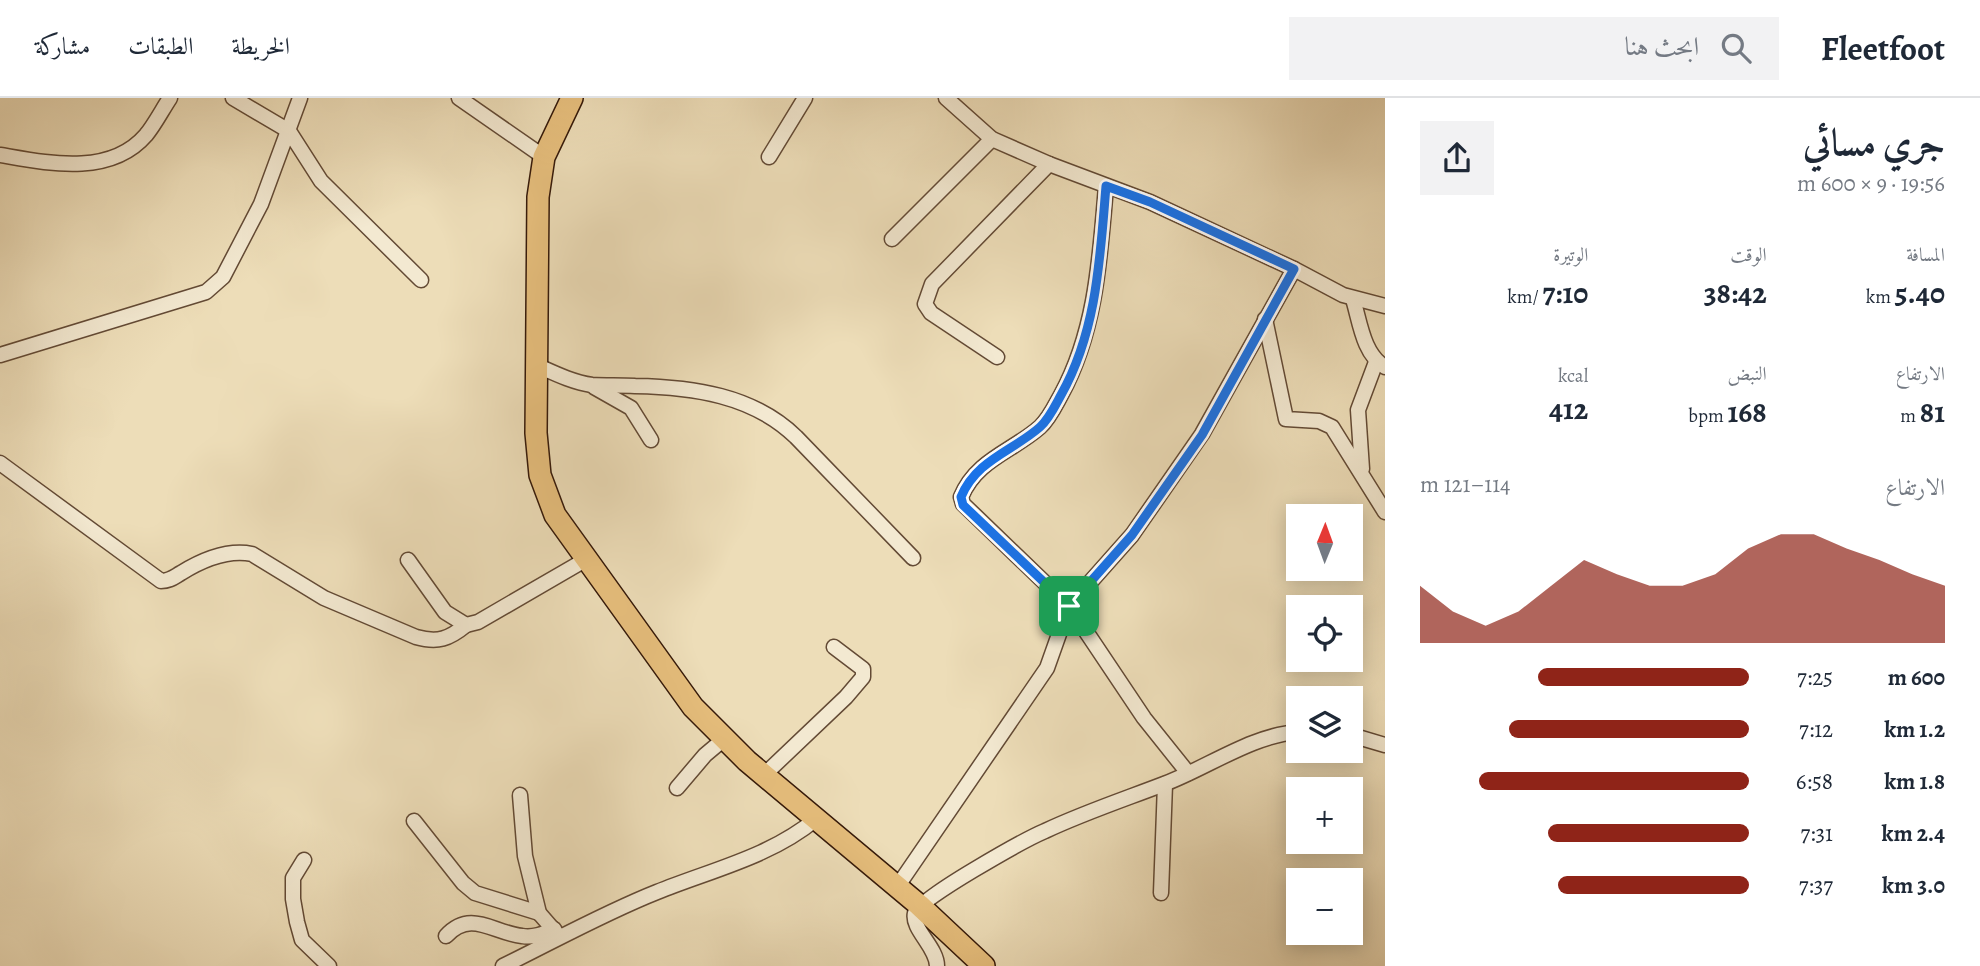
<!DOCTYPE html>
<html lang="ar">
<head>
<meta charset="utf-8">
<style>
	:root { --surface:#fff; --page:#f2f2f3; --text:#1f2937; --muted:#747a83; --line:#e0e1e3; --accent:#8f2418 }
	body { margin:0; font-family:Alegreya,Amiri,serif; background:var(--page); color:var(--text); direction:rtl; height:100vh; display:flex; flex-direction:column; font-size:26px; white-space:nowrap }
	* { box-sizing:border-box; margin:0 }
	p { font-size:23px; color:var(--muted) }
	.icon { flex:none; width:38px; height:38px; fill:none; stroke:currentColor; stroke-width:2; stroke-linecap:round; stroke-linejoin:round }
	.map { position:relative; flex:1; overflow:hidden; direction:ltr }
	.side { display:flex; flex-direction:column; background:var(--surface); width:595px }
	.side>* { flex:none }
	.needle { width:46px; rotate:1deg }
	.buttons { position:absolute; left:1286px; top:406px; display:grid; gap:14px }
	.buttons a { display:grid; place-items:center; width:77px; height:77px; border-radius:0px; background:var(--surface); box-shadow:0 4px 18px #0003; font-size:35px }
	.pin { position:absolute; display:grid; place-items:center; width:60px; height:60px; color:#fff; margin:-30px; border-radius:14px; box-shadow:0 4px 10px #0006 }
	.round { display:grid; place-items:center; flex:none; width:74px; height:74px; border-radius:0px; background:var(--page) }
	.head { display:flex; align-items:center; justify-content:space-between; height:119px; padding:0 35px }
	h1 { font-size:38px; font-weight:700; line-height:52px }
	.metrics { display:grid; grid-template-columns:repeat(3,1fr); gap:10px; height:119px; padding:7px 35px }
	.metrics div { display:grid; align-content:center }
	.metrics b { font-size:30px; font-weight:700 }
	.metrics small { font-size:19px; font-weight:400 }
	.metrics p { font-size:19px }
	.chart { height:196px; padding:14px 35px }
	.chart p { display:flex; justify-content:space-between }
	.chart svg { width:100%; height:126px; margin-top:7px; fill:var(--accent); opacity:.7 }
	ul { padding:0 35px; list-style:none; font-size:23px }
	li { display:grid; grid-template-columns:112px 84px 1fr; align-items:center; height:52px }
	li i { height:18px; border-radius:9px; background:var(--accent) }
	header { display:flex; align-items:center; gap:42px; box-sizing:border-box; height:98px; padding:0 35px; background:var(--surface); border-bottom:2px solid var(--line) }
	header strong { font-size:33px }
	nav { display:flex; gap:38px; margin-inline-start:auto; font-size:24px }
	.search { width:490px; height:63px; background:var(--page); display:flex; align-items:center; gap:18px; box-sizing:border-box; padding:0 24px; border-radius:0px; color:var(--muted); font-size:26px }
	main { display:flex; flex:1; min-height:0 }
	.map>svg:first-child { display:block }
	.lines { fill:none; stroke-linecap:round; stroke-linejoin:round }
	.street-casing { stroke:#634a35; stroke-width:17 }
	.primary-casing { stroke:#351909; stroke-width:24 }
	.street { stroke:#f3e9d1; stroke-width:14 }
	.primary { stroke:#e6be7c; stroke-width:21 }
	.route-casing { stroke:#fff; stroke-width:14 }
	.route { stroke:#1a73e8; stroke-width:9 }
</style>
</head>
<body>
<header>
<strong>Fleetfoot</strong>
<div class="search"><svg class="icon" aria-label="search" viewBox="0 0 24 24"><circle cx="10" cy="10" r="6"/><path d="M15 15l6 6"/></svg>ابحث هنا</div>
<nav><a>الخريطة</a><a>الطبقات</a><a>مشاركة</a></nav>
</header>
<main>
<section class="side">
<div class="head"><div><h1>جري مسائي</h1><p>19:56 · 9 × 600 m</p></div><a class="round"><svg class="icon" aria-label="share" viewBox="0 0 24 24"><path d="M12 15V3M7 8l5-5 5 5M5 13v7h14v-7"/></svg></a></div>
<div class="metrics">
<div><p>المسافة</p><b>5.40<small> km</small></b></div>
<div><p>الوقت</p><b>38:42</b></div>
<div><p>الوتيرة</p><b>7:10<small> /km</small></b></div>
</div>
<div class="metrics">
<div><p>الارتفاع</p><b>81<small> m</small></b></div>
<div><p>النبض</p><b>168<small> bpm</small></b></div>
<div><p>kcal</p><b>412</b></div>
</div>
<div class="chart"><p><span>الارتفاع</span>114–121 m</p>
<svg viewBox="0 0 160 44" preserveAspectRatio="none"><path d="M0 44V24L10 33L20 38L30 33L40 24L50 15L60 20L70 24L80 24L90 20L100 11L110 6L120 6L130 11L140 15L150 20L160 24V44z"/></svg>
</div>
<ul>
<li><b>600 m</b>7:25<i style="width:64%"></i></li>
<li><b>1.2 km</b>7:12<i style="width:73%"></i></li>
<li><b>1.8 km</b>6:58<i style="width:82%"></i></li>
<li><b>2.4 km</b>7:31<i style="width:61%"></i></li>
<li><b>3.0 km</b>7:37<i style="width:58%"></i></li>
</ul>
</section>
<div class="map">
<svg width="1385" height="868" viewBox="0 0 1385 868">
	<rect width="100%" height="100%" fill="#edddb8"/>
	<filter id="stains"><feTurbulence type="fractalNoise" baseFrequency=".00286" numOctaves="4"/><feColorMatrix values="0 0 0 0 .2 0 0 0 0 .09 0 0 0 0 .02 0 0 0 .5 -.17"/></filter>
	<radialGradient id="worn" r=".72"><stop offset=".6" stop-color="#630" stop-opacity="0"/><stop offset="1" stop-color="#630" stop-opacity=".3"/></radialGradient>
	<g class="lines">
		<!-- street casing -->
		<g class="street-casing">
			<g id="street">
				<path d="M233,0l56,33 32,50 100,99"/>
				<path d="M459,0l85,59"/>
				<path d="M946,0l46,41 57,25 101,38 144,67 49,26 42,11"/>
				<path d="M0,57c47,8 110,22 146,-20 9,-11 16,-25 24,-37"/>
				<path d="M769,59l36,-59"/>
				<path d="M1106,88c-6,72 -10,145 -45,209 -6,11 -12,24 -21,32 -27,24 -64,33 -79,70l2,7 106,102 75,112 44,55"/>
				<path d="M892,141l100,-100"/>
				<path d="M1353,201c7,23 10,55 32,68"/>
				<path d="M1265,221l21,100 33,2 13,6 53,85"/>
				<path d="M0,257l206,-63 17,-15 38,-73 39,-106"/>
				<path d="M997,259l-66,-44 -6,-9 7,-20 117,-120"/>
				<path d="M536,267c18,8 36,17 56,20 14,1 28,0 43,1 57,1 118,9 161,51l117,121"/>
				<path d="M594,289l37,21 20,32"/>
				<path d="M0,365l161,118c9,0 13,-4 20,-8 21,-13 46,-24 71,-19l72,44 92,39c22,6 33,2 50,-12"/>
				<path d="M1362,371l-4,-59 18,-48"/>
				<path d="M408,462l37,52 21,13 12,-3 107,-62"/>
				<path d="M1351,637l34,10"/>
				<path d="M764,677l82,-78 17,-20v-8l-29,-22"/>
				<path d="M677,690l28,-33 19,-16"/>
				<path d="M520,697l5,61 14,57 20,23"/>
				<path d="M414,723l49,62 12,10 64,20"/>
				<path d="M304,762l-11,18v21l4,23 5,18 27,26"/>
				<path d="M897,789l150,-219 22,-62 63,-71 70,-101 92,-165"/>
				<path d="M1161,795l4,-109"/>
				<path d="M446,838c25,-27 47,-3 76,0 11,2 21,-2 32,-7"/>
				<path d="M503,868c51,-25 101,-53 154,-74 54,-22 113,-35 159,-73"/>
				<path d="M937,868c0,-19 -26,-37 -22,-53 3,-14 111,-74 130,-82 38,-18 80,-32 119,-47 43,-16 88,-49 134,-52"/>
			</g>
		</g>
		<!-- primary casing -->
		<g class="primary-casing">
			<path id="primary" d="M572,0l-28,59 -6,40 -2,236 4,42 15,40 138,192 54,54 172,144 65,61"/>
		</g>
		<!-- street -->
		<use href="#street" class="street"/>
		<!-- primary -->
		<use href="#primary" class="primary"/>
	</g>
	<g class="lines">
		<!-- route casing -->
		<g class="route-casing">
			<path id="route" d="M1106,88l44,16 144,67 -92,166 -70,100 -63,71 -106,-101 -2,-8c15,-37 52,-46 79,-70 9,-8 15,-21 21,-32 36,-64 39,-137 45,-209z"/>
		</g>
		<!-- route -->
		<use href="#route" class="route"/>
	</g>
	<rect width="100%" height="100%" filter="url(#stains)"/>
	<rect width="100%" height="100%" fill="url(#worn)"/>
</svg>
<div class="buttons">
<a><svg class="needle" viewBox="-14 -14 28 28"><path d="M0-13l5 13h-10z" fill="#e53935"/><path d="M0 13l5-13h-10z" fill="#747a83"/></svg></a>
<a><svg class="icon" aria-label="locate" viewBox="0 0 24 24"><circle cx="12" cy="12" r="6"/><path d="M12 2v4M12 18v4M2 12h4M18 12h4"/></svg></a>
<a><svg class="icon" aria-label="layers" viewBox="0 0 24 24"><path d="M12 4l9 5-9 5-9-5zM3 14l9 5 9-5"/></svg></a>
<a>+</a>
<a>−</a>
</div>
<div class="pin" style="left:1069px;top:508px;background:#1e9e55"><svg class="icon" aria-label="arrive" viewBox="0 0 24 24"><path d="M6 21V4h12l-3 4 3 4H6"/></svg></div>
</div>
</main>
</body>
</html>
